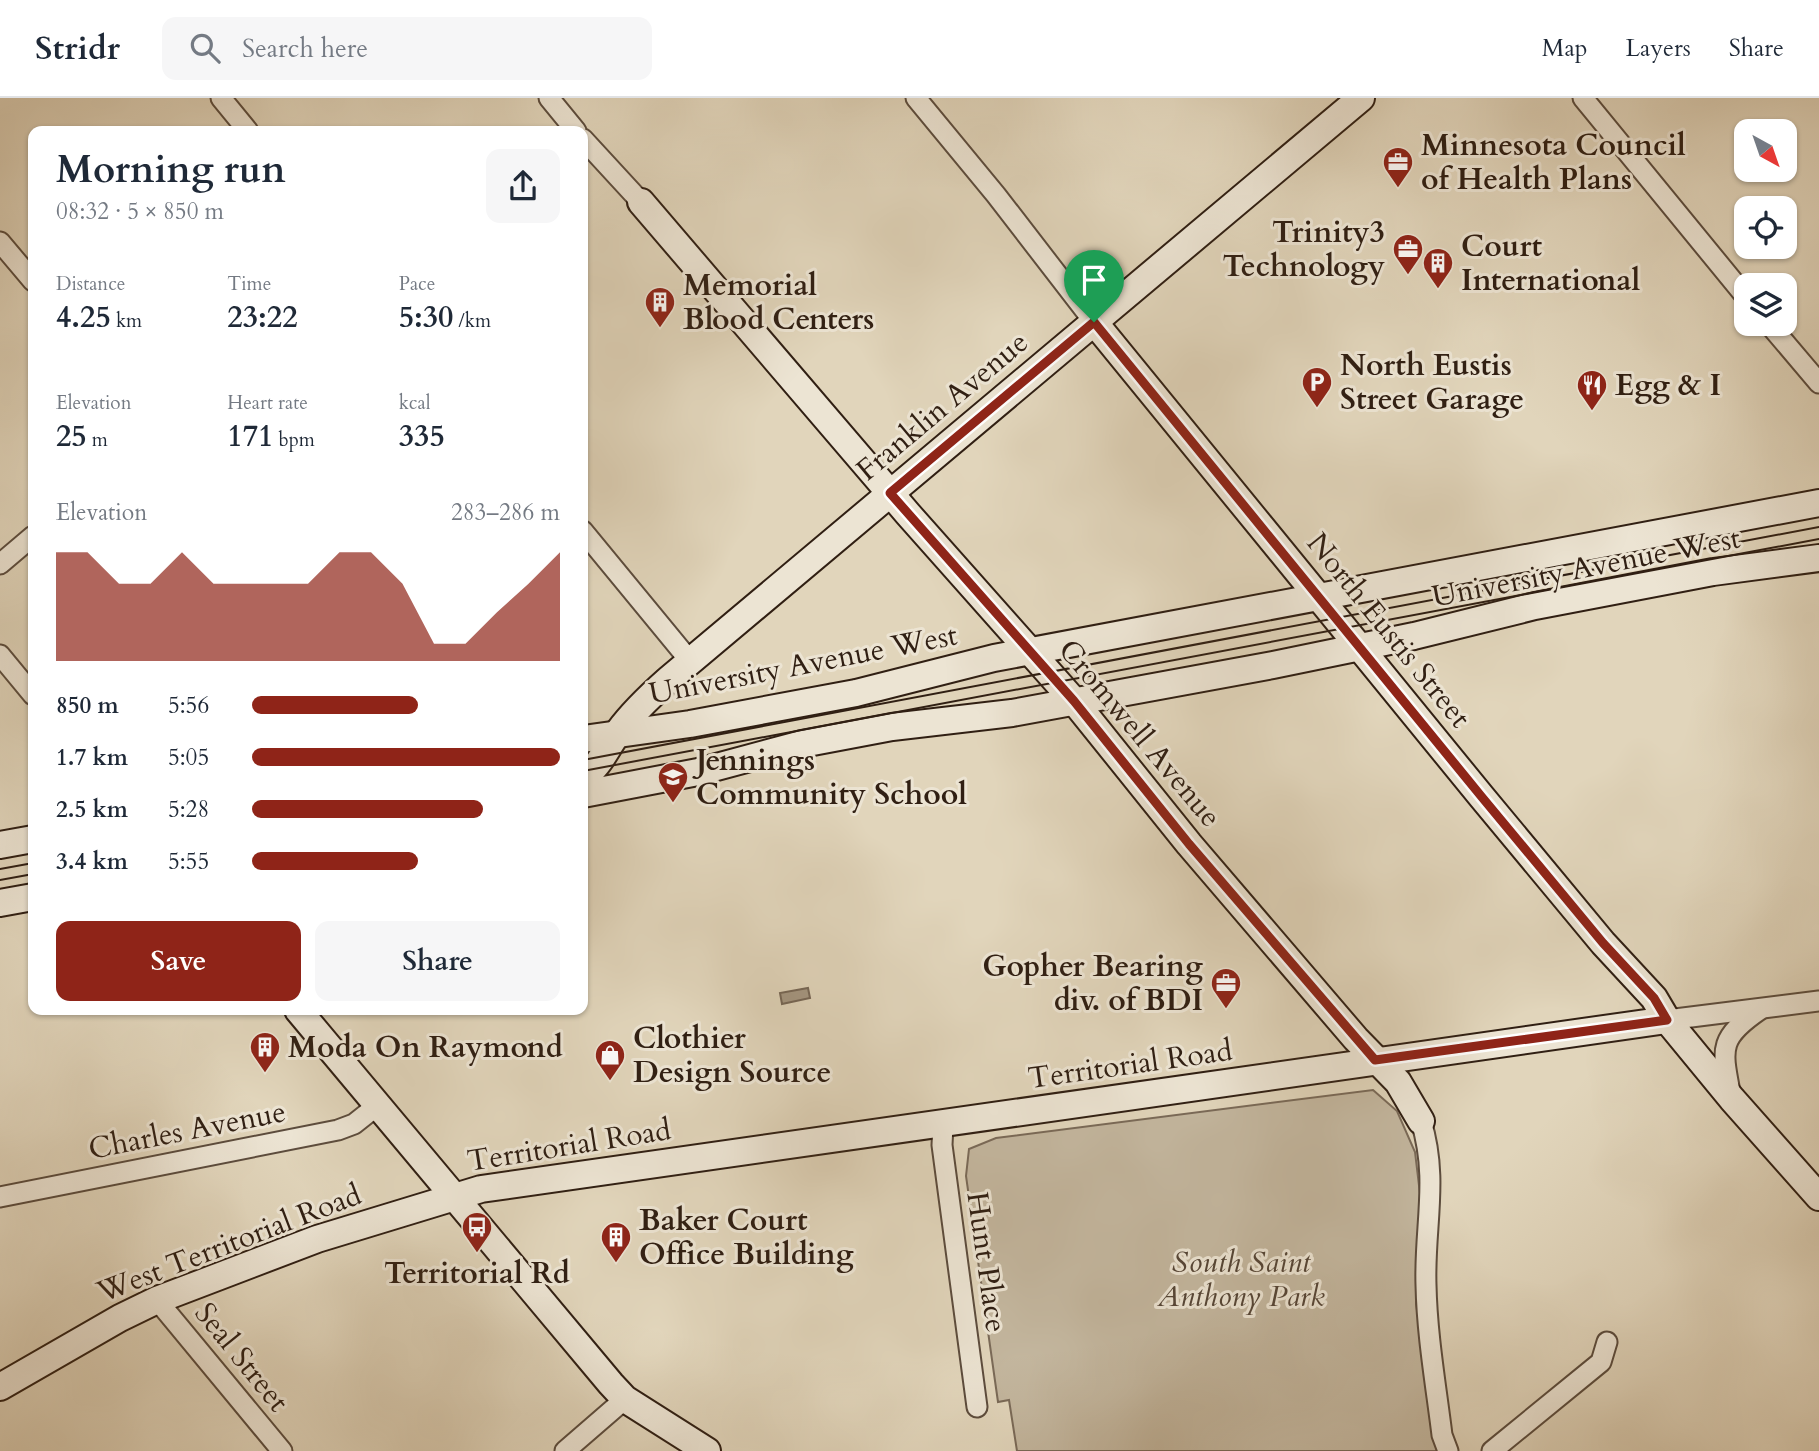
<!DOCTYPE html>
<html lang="en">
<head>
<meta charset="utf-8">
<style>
	:root { --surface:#fff; --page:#f6f6f7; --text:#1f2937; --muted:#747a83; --line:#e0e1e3; --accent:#8f2418 }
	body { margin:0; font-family:Cardo,serif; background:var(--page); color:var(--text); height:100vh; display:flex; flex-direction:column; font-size:26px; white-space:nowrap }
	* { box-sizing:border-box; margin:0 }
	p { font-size:23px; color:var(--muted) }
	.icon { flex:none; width:38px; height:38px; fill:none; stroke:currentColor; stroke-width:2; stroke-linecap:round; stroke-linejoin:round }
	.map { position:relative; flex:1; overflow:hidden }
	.details { position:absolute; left:28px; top:28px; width:560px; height:889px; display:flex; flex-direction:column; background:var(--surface); border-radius:14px; box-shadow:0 2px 5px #0004 }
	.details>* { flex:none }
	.needle { width:46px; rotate:140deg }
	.buttons { position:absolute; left:1734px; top:21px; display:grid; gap:14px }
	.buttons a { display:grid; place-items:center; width:63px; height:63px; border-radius:14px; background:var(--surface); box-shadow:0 2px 5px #0004; font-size:35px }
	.pin { position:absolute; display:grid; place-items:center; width:60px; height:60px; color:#fff; margin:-72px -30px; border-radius:50% 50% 50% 0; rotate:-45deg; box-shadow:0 0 7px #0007 }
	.pin .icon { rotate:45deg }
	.round { display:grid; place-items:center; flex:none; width:74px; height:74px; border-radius:14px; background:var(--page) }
	.head { display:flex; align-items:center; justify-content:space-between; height:119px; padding:0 28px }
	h1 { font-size:38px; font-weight:700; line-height:52px }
	.metrics { display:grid; grid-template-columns:repeat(3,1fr); gap:10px; height:119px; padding:7px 28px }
	.metrics div { display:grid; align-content:center }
	.metrics b { font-size:30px; font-weight:700 }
	.metrics small { font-size:19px; font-weight:400 }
	.metrics p { font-size:19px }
	.chart { height:196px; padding:14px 28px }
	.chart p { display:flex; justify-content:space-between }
	.chart svg { width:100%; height:126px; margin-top:7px; fill:var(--accent); opacity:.7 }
	.primary-button { display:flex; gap:14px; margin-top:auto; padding:14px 28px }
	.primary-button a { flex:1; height:80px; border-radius:14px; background:var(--accent); color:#fff; font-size:28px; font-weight:700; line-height:80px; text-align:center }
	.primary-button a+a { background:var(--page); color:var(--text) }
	ul { padding:0 28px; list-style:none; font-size:23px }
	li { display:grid; grid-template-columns:112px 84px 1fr; align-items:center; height:52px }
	li i { height:18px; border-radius:9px; background:var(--accent) }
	header { display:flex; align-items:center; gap:42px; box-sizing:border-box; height:98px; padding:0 35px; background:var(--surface); border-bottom:2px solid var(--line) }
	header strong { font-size:33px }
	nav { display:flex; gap:38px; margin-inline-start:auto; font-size:24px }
	.search { width:490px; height:63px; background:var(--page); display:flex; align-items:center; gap:18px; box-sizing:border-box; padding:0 24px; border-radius:14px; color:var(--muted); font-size:26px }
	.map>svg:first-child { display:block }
	.green { fill:#c3b69e; stroke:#7a6a58; stroke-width:2 }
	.water { fill:#a59782; stroke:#766756; stroke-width:2 }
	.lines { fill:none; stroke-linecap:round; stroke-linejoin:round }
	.street-casing { stroke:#5c4c3d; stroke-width:23 }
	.secondary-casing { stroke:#301f13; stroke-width:30 }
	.street { stroke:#ece4d3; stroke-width:19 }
	.secondary { stroke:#ece4d3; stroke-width:26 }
	.tram { stroke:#301f13; stroke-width:2 }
	.route-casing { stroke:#fff; stroke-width:14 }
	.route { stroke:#8f2418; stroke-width:9 }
	.labels { text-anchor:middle; stroke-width:6; stroke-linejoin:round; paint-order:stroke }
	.poi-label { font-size:30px; font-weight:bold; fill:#301f13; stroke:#ece4d3; text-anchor:start }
	.street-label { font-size:30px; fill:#301f13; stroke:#ece4d3 }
	.park-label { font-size:30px; font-style:italic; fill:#554536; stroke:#ece4d3 }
</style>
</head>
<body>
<header>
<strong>Stridr</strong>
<div class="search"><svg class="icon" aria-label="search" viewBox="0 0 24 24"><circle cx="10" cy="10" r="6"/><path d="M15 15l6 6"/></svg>Search here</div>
<nav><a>Map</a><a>Layers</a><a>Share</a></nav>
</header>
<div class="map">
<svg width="1819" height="1353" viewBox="0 0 1819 1353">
	<rect width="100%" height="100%" fill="#e1d5bb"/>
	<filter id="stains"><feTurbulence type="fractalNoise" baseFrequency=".00286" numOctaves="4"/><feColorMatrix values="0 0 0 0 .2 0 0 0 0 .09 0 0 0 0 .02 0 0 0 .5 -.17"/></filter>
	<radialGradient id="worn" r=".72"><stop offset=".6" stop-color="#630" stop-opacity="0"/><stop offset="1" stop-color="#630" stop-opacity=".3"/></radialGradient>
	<!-- green -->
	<path class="green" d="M1373,992l24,21 18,41 5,42 -4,110 22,147h-421l-8,-51 -11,2 -32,-226 3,-27 27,-11z"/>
	<!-- water -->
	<path class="water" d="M808,890l2,10 -28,6 -2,-11z"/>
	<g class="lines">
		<!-- street casing -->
		<g class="street-casing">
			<g id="street">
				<path d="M221,0l27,33"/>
				<path d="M549,0l27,33"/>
				<path d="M916,0l80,97 98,127"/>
				<path d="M1583,0l163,199"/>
				<path d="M583,41l58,63"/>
				<path d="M0,144l33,39"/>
				<path d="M1769,226l50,59"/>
				<path d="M583,433l107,130"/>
				<path d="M0,466l33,-28"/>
				<path d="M0,557l33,40"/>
				<path d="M1667,922l152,-19"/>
				<path d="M1731,999c-9,-48 -14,-58 30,-88"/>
				<path d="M1421,1023c18,58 3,106 5,164 1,50 10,101 16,150l6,16"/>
				<path d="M943,1027l-1,20 35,262"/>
				<path d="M0,1099l338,-67 16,-6 24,-19"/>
				<path d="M157,1202l125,151"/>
				<path d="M565,1353l60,-52"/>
				<path d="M1492,1353l109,-89 6,-20"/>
			</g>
		</g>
		<!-- secondary casing -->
		<g class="secondary-casing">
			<g id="secondary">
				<path d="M641,104l267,312 166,187 115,143 167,195 42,43 23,39"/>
				<path d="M1094,224l387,474 122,147 51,55 13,22 65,79 87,98"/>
				<path d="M583,641l107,-15 166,-31 138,-35 825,-155"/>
				<path d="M583,681c17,-14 23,-30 36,-48 14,-19 31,-35 49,-51l693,-582"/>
				<path d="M583,696l115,-22 104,-28 90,-17 120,-14 261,-48 141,-29 121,-30 178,-34 106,-14"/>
				<path d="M0,747l33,-6"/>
				<path d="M0,805l33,-6"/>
				<path d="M298,912l313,374 14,15 82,52"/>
				<path d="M0,1289l120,-69 37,-18 160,-61 164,-50 1186,-169"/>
			</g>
		</g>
		<!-- street -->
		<use href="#street" class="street"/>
		<!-- secondary -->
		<use href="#secondary" class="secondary"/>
		<!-- tram -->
		<g class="tram">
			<path d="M583,662l1236,-233"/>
			<path d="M583,673l1236,-232"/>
			<path d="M0,771l33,-6"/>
			<path d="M0,782l33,-6"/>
		</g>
	</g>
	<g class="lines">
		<!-- route casing -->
		<g class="route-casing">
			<path id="route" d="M1094,224l387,474 122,147 51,55 13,22 -292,40 -186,-216 -115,-143 -184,-208z"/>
		</g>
		<!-- route -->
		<use href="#route" class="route"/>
	</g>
	<!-- icons -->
	<defs>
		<g id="office-pin" transform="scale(1.575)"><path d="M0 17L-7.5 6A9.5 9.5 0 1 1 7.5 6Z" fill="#8f2418" stroke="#ece4d3"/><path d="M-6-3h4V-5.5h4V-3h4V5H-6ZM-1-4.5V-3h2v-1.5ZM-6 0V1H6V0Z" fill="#fff"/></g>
		<g id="building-pin" transform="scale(1.575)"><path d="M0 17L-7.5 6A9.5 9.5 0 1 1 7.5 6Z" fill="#8f2418" stroke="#ece4d3"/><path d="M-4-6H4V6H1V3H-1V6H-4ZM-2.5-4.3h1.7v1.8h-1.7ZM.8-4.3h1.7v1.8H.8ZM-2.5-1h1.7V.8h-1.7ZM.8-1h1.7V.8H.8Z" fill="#fff"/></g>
		<g id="parking-pin" transform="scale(1.575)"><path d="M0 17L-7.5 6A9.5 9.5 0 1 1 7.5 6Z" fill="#8f2418" stroke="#ece4d3"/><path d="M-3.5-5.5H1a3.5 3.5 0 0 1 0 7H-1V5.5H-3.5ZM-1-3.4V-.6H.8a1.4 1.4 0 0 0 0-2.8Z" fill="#fff"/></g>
		<g id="restaurant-pin" transform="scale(1.575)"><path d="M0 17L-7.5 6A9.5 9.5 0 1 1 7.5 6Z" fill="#8f2418" stroke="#ece4d3"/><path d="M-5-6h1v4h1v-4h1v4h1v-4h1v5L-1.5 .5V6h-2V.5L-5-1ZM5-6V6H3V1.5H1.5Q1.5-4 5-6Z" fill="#fff"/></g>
		<g id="school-pin" transform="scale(1.575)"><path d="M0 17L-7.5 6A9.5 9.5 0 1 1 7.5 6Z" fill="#8f2418" stroke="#ece4d3"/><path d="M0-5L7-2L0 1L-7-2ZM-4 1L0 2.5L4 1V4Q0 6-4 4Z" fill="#fff"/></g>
		<g id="shop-pin" transform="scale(1.575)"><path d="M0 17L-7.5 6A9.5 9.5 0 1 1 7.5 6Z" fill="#8f2418" stroke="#ece4d3"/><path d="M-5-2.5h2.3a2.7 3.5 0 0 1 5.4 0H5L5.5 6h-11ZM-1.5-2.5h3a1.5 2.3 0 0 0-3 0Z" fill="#fff"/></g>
		<g id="bus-pin" transform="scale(1.575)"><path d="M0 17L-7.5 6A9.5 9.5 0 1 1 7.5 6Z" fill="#8f2418" stroke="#ece4d3"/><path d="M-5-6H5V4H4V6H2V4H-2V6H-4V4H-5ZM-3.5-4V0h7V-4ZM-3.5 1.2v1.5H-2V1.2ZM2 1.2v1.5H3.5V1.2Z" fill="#fff"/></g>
	</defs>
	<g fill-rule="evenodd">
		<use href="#office-pin" x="1398" y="64"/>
		<use href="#office-pin" x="1408" y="151"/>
		<use href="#building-pin" x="1438" y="165"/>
		<use href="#building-pin" x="660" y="204"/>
		<use href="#parking-pin" x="1317" y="284"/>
		<use href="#restaurant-pin" x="1592" y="287"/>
		<use href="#school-pin" x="673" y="679"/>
		<use href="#office-pin" x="1226" y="885"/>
		<use href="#building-pin" x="265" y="949"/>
		<use href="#shop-pin" x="610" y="957"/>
		<use href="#bus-pin" x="477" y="1129"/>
		<use href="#building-pin" x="616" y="1139"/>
	</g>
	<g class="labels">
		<!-- poi labels -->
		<g class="poi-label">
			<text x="1421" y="57">Minnesota Council<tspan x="1421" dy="34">of Health Plans</tspan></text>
			<text x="1385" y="144" text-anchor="end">Trinity3<tspan x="1385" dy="34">Technology</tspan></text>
			<text x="1461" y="158">Court<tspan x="1461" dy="34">International</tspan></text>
			<text x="683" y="197">Memorial<tspan x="683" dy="34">Blood Centers</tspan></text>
			<text x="1340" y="277">North Eustis<tspan x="1340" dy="34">Street Garage</tspan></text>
			<text x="1615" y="297">Egg &amp; I</text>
			<text x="696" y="672">Jennings<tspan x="696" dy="34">Community School</tspan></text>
			<text x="1203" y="878" text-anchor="end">Gopher Bearing<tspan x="1203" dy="34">div. of BDI</tspan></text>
			<text x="633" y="950">Clothier<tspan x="633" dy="34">Design Source</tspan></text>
			<text x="288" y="959">Moda On Raymond</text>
			<text x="639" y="1132">Baker Court<tspan x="639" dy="34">Office Building</tspan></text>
			<text x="477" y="1185" text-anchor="middle">Territorial Rd</text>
		</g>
		<!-- street labels -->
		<g class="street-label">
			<text transform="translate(942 308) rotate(-40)" y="10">Franklin Avenue</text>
			<text transform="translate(1586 469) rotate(-11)" y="10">University Avenue West</text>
			<text transform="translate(1389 532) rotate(51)" y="10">North Eustis Street</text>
			<text transform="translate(803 566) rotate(-11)" y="10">University Avenue West</text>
			<text transform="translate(1140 635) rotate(50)" y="10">Cromwell Avenue</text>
			<text transform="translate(1130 966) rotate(-8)" y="10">Territorial Road</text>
			<text transform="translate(187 1032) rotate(-11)" y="10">Charles Avenue</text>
			<text transform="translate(569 1047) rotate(-9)" y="10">Territorial Road</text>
			<text transform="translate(229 1145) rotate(-21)" y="10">West Territorial Road</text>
			<text transform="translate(987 1164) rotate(82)" y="10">Hunt Place</text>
			<text transform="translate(242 1259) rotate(51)" y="10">Seal Street</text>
		</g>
		<!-- park labels -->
		<g class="park-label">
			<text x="1241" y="1174">South Saint<tspan x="1241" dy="34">Anthony Park</tspan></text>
		</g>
	</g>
	<rect width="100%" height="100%" filter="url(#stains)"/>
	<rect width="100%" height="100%" fill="url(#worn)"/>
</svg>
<div class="buttons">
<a><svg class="needle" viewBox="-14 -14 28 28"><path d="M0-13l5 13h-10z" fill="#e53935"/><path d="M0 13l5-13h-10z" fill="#747a83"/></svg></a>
<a><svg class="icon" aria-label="locate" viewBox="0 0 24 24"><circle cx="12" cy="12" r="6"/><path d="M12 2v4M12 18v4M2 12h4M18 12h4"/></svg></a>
<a><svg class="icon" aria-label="layers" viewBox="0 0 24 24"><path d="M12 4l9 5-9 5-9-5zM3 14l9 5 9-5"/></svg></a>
</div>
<div class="pin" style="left:1094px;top:224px;background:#1e9e55"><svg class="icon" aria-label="arrive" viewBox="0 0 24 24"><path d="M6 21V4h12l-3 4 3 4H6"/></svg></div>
<section class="details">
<div class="head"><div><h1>Morning run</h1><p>08:32 · 5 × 850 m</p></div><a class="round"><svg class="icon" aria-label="share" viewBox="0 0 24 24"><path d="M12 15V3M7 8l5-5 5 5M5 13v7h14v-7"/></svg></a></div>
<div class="metrics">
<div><p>Distance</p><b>4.25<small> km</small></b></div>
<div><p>Time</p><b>23:22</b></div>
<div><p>Pace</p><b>5:30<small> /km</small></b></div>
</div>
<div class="metrics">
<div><p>Elevation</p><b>25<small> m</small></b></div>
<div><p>Heart rate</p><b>171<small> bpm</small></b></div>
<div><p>kcal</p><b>335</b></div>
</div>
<div class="chart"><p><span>Elevation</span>283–286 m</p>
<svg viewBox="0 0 160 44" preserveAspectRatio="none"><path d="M0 44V6L10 6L20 17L30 17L40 6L50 17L60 17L70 17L80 17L90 6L100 6L110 17L120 38L130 38L140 27L150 17L160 6V44z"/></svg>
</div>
<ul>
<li><b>850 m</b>5:56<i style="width:54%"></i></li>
<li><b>1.7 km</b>5:05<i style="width:100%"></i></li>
<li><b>2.5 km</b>5:28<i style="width:75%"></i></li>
<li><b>3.4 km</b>5:55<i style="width:54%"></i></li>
</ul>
<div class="primary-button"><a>Save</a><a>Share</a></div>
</section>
</div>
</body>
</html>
